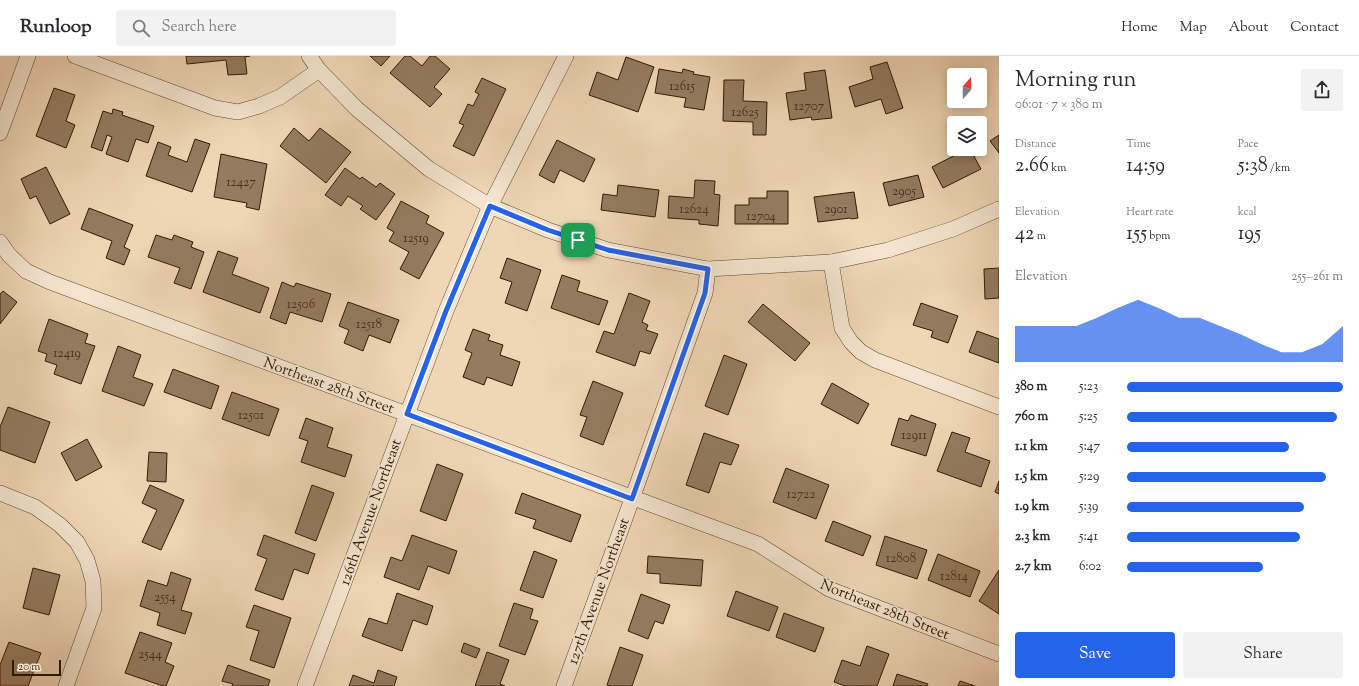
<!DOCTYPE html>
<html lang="en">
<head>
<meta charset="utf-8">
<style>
	:root { --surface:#fff; --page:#f2f2f3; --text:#2b2b33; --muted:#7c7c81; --line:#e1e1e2; --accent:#2563eb }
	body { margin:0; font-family:"Sorts Mill Goudy",serif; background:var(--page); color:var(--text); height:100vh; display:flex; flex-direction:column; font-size:15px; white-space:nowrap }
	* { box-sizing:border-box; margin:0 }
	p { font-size:13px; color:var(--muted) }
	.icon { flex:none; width:22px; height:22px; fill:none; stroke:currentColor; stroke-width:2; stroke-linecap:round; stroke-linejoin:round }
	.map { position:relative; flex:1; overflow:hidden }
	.sheet { display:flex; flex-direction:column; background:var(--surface); width:360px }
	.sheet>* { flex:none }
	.needle { width:26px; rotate:20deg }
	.fabs { position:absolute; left:947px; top:12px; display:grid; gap:8px }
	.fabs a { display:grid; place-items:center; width:40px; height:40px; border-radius:4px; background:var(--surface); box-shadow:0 2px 10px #0003; font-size:20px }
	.scale { position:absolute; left:12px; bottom:10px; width:49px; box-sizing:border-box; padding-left:4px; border:2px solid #311a04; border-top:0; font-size:11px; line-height:14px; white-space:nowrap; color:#311a04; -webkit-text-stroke:3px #f5e5d0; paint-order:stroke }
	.pin { position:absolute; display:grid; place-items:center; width:34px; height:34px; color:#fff; margin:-17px; border-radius:8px; box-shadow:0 2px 6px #0006 }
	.round { display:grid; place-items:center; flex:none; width:42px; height:42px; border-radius:4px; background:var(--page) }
	.overview { display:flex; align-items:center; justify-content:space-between; height:68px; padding:0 16px }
	h1 { font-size:22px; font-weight:600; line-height:30px }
	.figures { display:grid; grid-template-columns:repeat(3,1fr); gap:6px; height:68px; padding:4px 16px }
	.figures div { display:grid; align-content:center }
	.figures b { font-size:20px; font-weight:600 }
	.figures small { font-size:11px; font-weight:400 }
	.figures p { font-size:11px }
	.chart { height:112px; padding:8px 16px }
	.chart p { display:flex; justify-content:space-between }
	.chart svg { width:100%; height:72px; margin-top:4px; fill:var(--accent); opacity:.7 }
	.cta { display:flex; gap:8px; margin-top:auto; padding:8px 16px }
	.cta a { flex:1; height:46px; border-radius:4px; background:var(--accent); color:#fff; font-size:16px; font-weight:600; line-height:46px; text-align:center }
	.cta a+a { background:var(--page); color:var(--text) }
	ul { padding:0 16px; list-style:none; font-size:13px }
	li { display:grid; grid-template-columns:64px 48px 1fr; align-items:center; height:30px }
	li i { height:10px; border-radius:5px; background:var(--accent) }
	header { display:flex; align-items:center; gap:24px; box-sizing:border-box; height:56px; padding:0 20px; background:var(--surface); border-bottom:1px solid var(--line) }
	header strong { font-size:19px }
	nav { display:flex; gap:22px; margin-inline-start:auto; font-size:14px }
	.search { width:280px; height:36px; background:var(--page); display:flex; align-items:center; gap:10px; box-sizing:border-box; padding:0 14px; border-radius:4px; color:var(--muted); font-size:15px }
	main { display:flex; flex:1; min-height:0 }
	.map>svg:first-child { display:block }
	.building { fill:#947c61; stroke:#311a04 }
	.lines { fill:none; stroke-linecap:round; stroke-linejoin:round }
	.minor-casing { stroke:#604930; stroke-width:16 }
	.minor { stroke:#f5e5d0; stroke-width:15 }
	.route-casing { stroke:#fff; stroke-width:8 }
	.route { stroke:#2563eb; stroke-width:5 }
	.labels { text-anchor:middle; stroke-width:3.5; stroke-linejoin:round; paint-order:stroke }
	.number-label { font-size:13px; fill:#4a321b }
	.street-label { font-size:15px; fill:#311a04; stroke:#f5e5d0 }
</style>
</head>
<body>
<header>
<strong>Runloop</strong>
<div class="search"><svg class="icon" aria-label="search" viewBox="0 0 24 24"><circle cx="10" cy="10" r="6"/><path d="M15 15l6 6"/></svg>Search here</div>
<nav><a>Home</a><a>Map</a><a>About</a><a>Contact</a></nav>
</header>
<main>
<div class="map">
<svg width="999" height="630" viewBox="0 0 999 630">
	<rect width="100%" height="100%" fill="#efd7b6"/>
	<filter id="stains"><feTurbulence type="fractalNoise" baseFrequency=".005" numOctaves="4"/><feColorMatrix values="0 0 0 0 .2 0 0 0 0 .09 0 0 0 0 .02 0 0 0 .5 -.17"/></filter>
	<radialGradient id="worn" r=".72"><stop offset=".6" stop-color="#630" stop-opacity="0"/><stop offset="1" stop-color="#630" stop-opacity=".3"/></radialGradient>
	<!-- building -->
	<g class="building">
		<path d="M186,0h64l-5,1 2,17 -19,1 -2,-15 -39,4z"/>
		<path d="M370,0h20l-9,10z"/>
		<path d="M405,0h5l12,10 8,-10h5l15,13 -16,18 8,7 -12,13 -40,-34z"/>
		<path d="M626,1l28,10 -16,45 -49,-17 8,-23 21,8z"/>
		<path d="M887,6l16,46 -17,6 -5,-15 -26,8 -6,-20 24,-8 -3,-12z"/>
		<path d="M659,13l23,4 1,-4 11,3 -1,2 17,3 -6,33 -20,-3 2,-9 -31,-5z"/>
		<path d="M825,14l7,48 -20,2 -1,-3 -21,3 -4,-27 20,-3 -2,-17z"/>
		<path d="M482,22l24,11 -32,67 -21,-10 11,-21 -5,-2 9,-19 5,2 6,-12 -4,-2z"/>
		<path d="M724,24h20l-1,21 24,1 -1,33h-13v-13l-30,-1z"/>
		<path d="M54,32l21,7 -9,26 9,4 -9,23 -30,-12z"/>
		<path d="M113,53l10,3 -1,3 32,11 -6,17 -12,-4 -8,23 -22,-8 6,-17 -5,-2 -5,16 -11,-4 12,-36 9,3z"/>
		<path d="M294,72l15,13 11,-13 31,24 -25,31 -46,-37z"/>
		<path d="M999,79v18l-9,-12z"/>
		<path d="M195,83l15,5 -18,48 -46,-16 12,-34 13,5 -3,8 19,7z"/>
		<path d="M557,84l38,19 -11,23 -24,-12 -6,13 -15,-8z"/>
		<path d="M967,93h3l11,20 -38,19 -11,-21z"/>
		<path d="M221,98l46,10 -8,46 -13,-3 1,-4 -33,-6z"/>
		<path d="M46,111l24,47 -20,10 -14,-28 -6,3 -9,-20z"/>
		<path d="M345,112l15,11 2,-2 14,10 4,-4 15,11 -19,26 -16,-11 3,-3 -15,-10 -7,10 -16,-11z"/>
		<path d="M918,119l6,22 -35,9 -6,-23z"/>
		<path d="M695,124l20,1 -1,13 6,1 -2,31 -19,-2v-4l-31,-2 1,-22 25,2z"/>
		<path d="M618,129l41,5 -4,27 -54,-7 2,-16 14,2z"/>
		<path d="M767,135h21v33h-53v-19h14v-7h18z"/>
		<path d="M854,136l4,26 -7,1 -1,-1 -32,4 -4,-25z"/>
		<path d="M401,145l28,15 -3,7 18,10 -25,46 -19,-10 9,-17 -20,-11 5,-9 -7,-4z"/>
		<path d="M89,152l44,17 -9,22 6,3 -6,15 -18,-7 6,-17 -31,-12z"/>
		<path d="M156,179l16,5 2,-5 19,7 -2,5 13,5 -13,37 -17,-6 6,-15 -32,-11z"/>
		<path d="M218,195l20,7 -6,16 37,14 -9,25 -57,-21z"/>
		<path d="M507,202l34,12 -14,41 -22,-8 7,-21 -12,-4z"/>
		<path d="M999,212v30l-14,1 -1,-30z"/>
		<path d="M562,219l18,6 -3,10 31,10 -9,24 -48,-17z"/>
		<path d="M282,226l12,5 2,-4 35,11 -9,28 -32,-10 -4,12 -16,-6z"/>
		<path d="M3,235l14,11 -17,22v-30z"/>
		<path d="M629,237l21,8 -8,21 6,3 -2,5 12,4 -8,20 -10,-3 -5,15 -39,-14 8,-21 10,3z"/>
		<path d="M348,246l51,18 -9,23 -21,-8 -6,16 -19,-8 5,-13 -10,-4z"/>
		<path d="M921,247l37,13 -10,27 -17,-6 2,-6 -20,-6z"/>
		<path d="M763,248l47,39 -15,18 -47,-39z"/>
		<path d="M49,263l39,15 -3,9 10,3 -14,38 -27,-10 3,-9 -12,-4 2,-7 -9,-3z"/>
		<path d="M473,273l17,6 -2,5 15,5 -3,10 20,7 -8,24 -25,-9 -3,8 -21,-8 9,-24 -7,-3z"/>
		<path d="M977,275l22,8v24l-30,-11z"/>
		<path d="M118,290l23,9 -8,22 20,7 -9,22 -42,-15z"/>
		<path d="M724,299l23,9 -19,51 -23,-9z"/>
		<path d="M173,313l46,17 -8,23 -47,-17z"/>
		<path d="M593,325l30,12 -20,52 -23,-9 7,-19 -7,-2z"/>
		<path d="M832,327l37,21 -11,20 -37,-20z"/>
		<path d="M232,336l47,17 -10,27 -47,-17z"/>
		<path d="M8,351l42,15 -15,41 -35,-13v-23z"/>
		<path d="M911,359l25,9 -10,32 -35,-11 8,-27 9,3z"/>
		<path d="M306,362l27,10 -6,19 25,8 -7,22 -44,-15 7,-21 -9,-3z"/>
		<path d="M952,376l18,6 -5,14 25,9 -9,26 -44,-16z"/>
		<path d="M704,377l35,12 -8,20 -11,-3 -11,31 -23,-8z"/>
		<path d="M87,383l15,28 -26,14 -15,-28z"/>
		<path d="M149,396l18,1 -1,29 -19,-1z"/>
		<path d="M437,408l26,10 -17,47 -26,-10z"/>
		<path d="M786,412l43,17 -13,34 -43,-17z"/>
		<path d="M999,425v13l-4,-2z"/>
		<path d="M150,429l34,15 -23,50 -19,-8 15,-32 -15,-7z"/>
		<path d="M312,429l22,8 -18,48 -21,-8z"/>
		<path d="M522,437l59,22 -10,27 -38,-14 3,-8 -21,-7z"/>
		<path d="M833,465l38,15 -8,20 -38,-15z"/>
		<path d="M264,479l51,19 -7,20 -14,-5 -11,31 -28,-10 12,-31 -10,-4z"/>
		<path d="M412,479l45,16 -8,23 -21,-8 -9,24 -35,-13 7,-20 11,4z"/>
		<path d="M885,480l42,14 -10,29 -41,-14z"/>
		<path d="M534,495l23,9 -14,38 -23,-8z"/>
		<path d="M938,498l42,17 -10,26 -42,-17z"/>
		<path d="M648,500l55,4 -2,26 -41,-3v-9l-13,-1z"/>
		<path d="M33,512l27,7 -11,40 -26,-7z"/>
		<path d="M999,514v44l-20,-13z"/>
		<path d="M171,516l20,7 -10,31 11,3 -7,21 -28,-9 3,-12 -20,-7 8,-26 19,6z"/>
		<path d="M736,535l42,16 -9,24 -42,-15z"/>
		<path d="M397,537l36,13 -6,19 -14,-5 -11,31 -40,-15 7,-18 18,6z"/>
		<path d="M641,538l29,11 -7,19 -8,-3 -7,18 -20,-8z"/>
		<path d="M514,547l19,6 -3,10 8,2 -13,34 -26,-9z"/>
		<path d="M254,549l37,13 -17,50 -24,-8 9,-29 -13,-4z"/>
		<path d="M784,557l40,15 -9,24 -39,-15z"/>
		<path d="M140,576l32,11 -7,19 9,4 -8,20h-3l-38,-13z"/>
		<path d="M9,586l32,11 -13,33h-28v-21z"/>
		<path d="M464,587l16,6 -4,9 -15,-6z"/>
		<path d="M867,590l22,8 -12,32h-32l-11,-4 8,-22 18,6z"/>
		<path d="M620,591l23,8 -11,31h-22l-3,-1z"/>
		<path d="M487,596l22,8 -9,24 5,2h-30z"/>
		<path d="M228,609l42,15 -2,6h-36l1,-2 -11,-3z"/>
		<path d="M378,614l19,7 -3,9h-45l4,-11 21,8z"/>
		<path d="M897,618l31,10 -1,2h-34z"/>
		<path d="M960,625l15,5h-17z"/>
	</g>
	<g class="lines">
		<!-- minor casing -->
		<g class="minor-casing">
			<g id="minor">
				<path d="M75,0l140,52 23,4 21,-6 21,-9 39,-27 38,39 72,60 61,37 58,24 60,20 100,19 123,-7 11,66 9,14 10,10 14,8 124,47"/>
				<path d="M309,0l10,14"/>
				<path d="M0,77l28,-77"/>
				<path d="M0,186l9,13 17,16 24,11 708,262 71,45 170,65"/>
				<path d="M831,206l57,-12 65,-21 46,-20"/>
				<path d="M0,437l35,14 25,18 17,17 10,18 6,21 1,27 -28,78"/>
				<path d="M305,630l141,-375 44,-105 76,-150"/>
				<path d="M564,630l68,-187 73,-206 3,-24"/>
			</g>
		</g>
		<!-- minor -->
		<use href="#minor" class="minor"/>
	</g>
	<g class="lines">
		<!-- route casing -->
		<g class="route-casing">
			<path id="route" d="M490,150l58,24 60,20 100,19 -3,24 -73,206 -225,-85 39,-103z"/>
		</g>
		<!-- route -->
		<use href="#route" class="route"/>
	</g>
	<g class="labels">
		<!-- number labels -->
		<g class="number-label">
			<text x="682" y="34">12615</text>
			<text x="809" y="54">12707</text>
			<text x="745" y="60">12625</text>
			<text x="241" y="130">12427</text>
			<text x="904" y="139">2905</text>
			<text x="694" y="157">12624</text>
			<text x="836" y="157">2901</text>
			<text x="761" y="164">12704</text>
			<text x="416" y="186">12519</text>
			<text x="301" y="252">12506</text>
			<text x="369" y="272">12518</text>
			<text x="67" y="301">12419</text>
			<text x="251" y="363">12501</text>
			<text x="914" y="383">12911</text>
			<text x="801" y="442">12722</text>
			<text x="901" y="506">12808</text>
			<text x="954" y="524">12814</text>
			<text x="165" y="545">2554</text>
			<text x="150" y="602">2544</text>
		</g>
		<!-- street labels -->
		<g class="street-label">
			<text transform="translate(329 329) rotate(20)" y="5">Northeast 28th Street</text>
			<text transform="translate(370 456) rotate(-70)" y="5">126th Avenue Northeast</text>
			<text transform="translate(598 535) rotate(-70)" y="5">127th Avenue Northeast</text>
			<text transform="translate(885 553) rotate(22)" y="5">Northeast 28th Street</text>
		</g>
	</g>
	<rect width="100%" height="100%" filter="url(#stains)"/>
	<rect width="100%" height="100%" fill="url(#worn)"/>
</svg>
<div class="fabs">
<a><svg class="needle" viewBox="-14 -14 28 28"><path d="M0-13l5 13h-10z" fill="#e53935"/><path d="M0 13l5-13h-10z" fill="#7c7c81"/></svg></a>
<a><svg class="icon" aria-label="layers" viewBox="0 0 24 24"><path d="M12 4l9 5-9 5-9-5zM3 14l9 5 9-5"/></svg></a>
</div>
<div class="scale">20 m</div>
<div class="pin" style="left:578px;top:184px;background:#1e9e55"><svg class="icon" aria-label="arrive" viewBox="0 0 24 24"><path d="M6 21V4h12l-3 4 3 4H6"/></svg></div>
</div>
<section class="sheet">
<div class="overview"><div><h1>Morning run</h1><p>06:01 · 7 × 380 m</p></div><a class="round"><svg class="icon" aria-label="share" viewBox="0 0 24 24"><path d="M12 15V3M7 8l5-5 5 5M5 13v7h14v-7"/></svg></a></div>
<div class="figures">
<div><p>Distance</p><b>2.66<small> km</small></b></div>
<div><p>Time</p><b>14:59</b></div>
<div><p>Pace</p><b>5:38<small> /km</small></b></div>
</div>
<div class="figures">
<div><p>Elevation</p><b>42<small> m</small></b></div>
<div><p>Heart rate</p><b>155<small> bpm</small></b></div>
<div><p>kcal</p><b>195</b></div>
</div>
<div class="chart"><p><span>Elevation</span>255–261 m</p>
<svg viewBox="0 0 160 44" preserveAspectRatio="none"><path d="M0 44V22L10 22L20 22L30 22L40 17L50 11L60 6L70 11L80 17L90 17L100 22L110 27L120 33L130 38L140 38L150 33L160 22V44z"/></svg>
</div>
<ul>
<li><b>380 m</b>5:23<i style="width:100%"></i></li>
<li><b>760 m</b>5:25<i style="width:97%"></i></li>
<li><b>1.1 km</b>5:47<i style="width:75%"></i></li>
<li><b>1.5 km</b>5:29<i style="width:92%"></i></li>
<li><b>1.9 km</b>5:39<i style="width:82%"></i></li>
<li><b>2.3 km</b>5:41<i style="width:80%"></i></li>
<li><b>2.7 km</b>6:02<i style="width:63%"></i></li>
</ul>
<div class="cta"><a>Save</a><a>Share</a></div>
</section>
</main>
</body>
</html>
